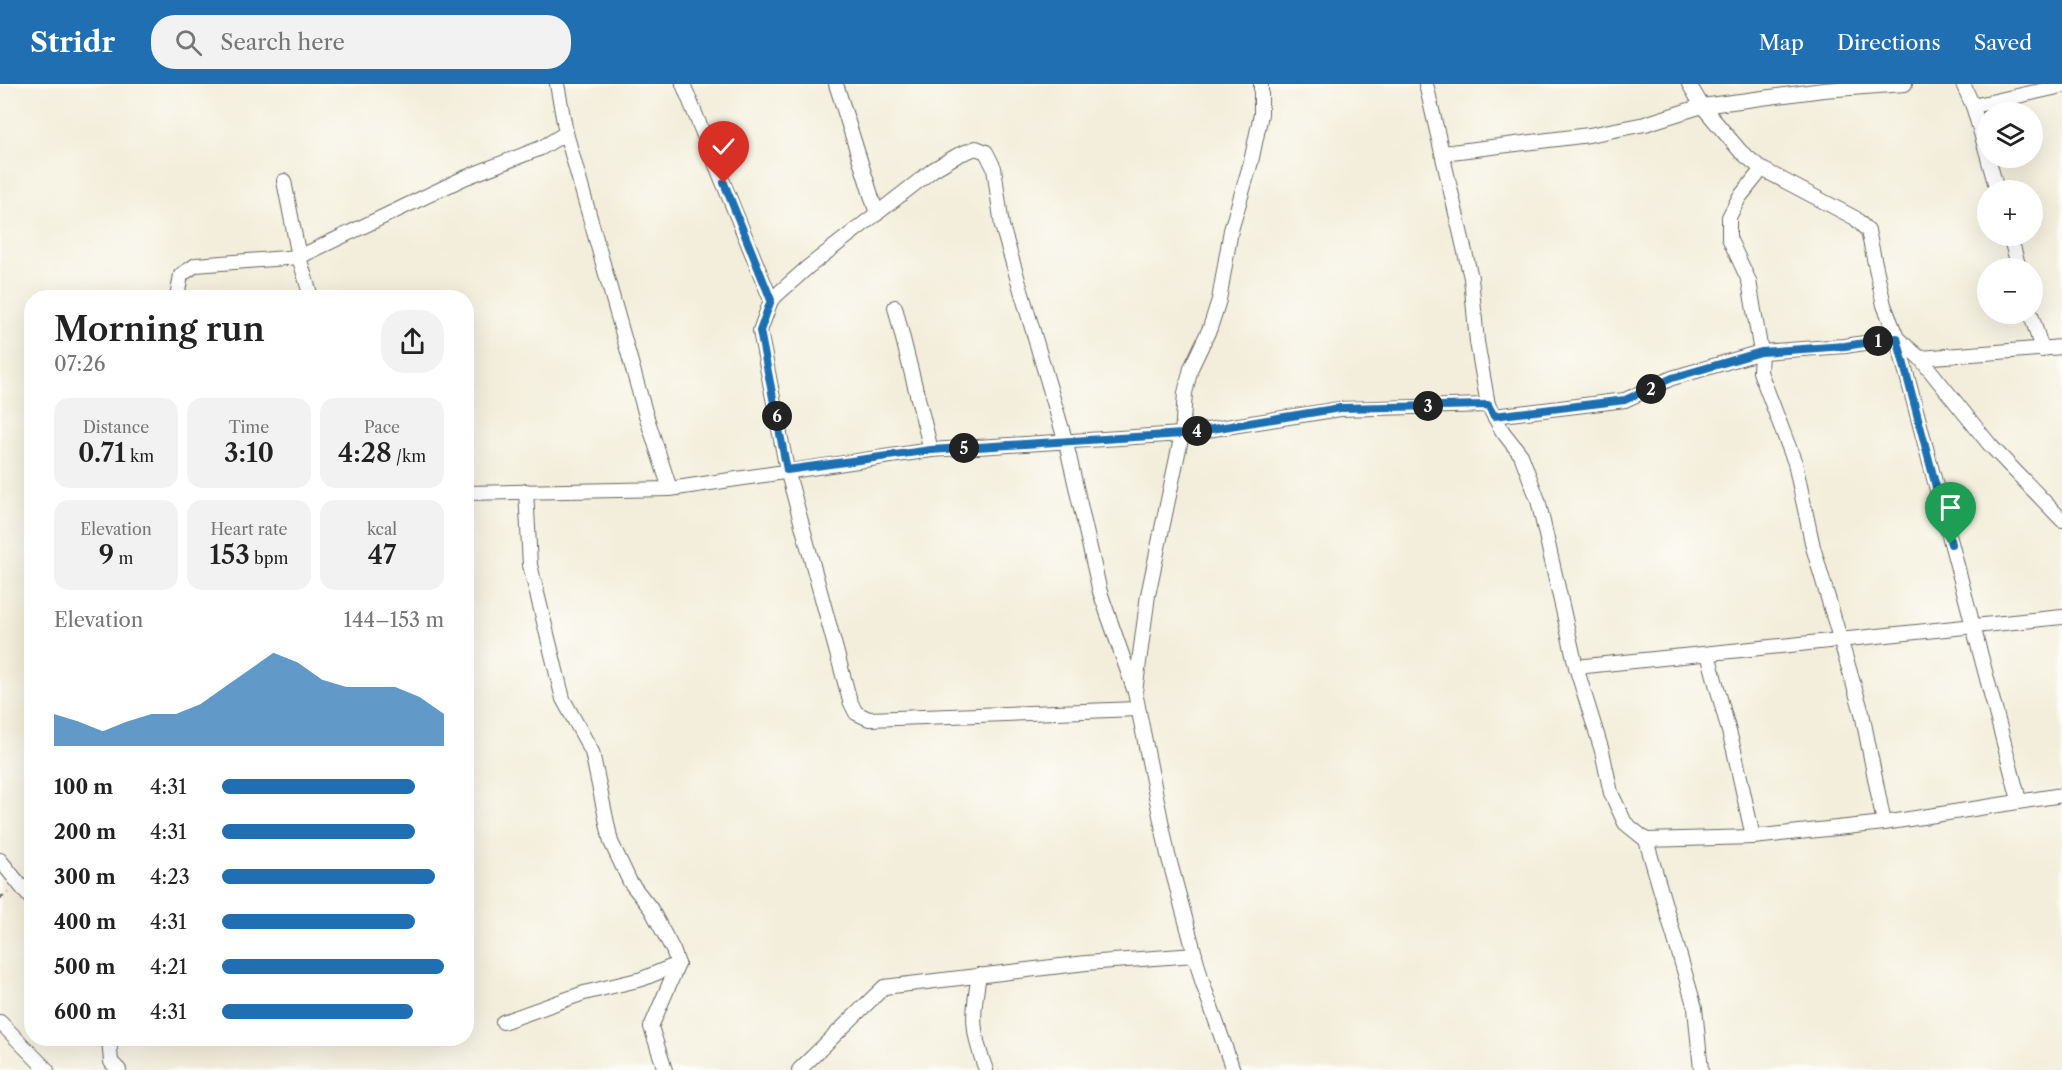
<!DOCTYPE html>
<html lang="en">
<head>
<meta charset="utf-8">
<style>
	:root { --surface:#fff; --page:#f2f2f2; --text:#222; --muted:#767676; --accent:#1f6fb2 }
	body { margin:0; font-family:"Libre Caslon Text",serif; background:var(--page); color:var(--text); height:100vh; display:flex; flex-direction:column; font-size:22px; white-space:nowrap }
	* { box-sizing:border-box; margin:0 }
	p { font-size:20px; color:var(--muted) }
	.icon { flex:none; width:33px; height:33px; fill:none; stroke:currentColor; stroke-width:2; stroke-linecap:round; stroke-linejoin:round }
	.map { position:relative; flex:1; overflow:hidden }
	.drawer { position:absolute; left:24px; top:206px; width:450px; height:756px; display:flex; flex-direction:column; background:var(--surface); border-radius:24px; box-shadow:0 6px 24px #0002 }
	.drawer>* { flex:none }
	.buttons { position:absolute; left:1977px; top:18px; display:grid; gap:12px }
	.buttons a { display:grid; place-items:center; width:66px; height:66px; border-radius:50%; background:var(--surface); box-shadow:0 6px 24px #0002; font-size:30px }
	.pin { position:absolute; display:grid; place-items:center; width:51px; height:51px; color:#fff; margin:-62px -26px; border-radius:50% 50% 50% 0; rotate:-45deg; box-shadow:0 0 6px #0007 }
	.pin .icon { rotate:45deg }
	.km { position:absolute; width:30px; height:30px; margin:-15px; border-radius:50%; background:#222; color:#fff; font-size:16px; line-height:30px; text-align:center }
	.round { display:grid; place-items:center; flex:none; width:63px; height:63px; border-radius:24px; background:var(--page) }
	.overview { display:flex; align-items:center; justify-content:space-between; height:102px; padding:0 30px }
	h1 { font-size:33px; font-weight:600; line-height:45px }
	.figures { display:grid; grid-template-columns:repeat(3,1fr); gap:9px; height:102px; padding:6px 30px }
	.figures div { display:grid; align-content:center; border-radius:15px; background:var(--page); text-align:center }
	.figures b { font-size:26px; font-weight:600 }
	.figures small { font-size:16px; font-weight:400 }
	.figures p { font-size:16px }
	.chart { height:168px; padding:12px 30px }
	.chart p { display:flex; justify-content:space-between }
	.chart svg { width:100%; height:108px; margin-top:6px; fill:var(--accent); opacity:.7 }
	ul { padding:0 30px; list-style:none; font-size:20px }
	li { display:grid; grid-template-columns:96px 72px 1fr; align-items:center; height:45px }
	li i { height:15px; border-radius:8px; background:var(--accent) }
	header { display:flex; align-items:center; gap:36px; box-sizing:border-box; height:84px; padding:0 30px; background:var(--accent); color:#fff }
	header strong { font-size:28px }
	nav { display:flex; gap:33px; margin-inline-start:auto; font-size:21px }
	.search { width:420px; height:54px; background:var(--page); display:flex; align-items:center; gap:15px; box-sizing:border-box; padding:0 21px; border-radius:24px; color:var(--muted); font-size:22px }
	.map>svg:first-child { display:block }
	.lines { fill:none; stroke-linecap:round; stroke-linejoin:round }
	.minor-casing { stroke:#67665f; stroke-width:16 }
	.path { stroke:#67665f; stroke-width:3; stroke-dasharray:4.5 4.5; stroke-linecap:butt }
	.minor { stroke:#fff; stroke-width:14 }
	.route-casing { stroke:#fff; stroke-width:12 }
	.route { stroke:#1f6fb2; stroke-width:8 }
</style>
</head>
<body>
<header>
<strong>Stridr</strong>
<div class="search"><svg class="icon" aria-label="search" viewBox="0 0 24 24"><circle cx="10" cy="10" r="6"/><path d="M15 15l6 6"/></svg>Search here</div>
<nav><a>Map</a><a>Directions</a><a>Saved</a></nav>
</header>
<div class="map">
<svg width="2062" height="986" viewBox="0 0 2062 986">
	<rect width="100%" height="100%" fill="#fdfcf7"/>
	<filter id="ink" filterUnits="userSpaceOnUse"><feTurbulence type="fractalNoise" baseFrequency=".0167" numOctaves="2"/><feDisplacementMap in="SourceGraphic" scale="12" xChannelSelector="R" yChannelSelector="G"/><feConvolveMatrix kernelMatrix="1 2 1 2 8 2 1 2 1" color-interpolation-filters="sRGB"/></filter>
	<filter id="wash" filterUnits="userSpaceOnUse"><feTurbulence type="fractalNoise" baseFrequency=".008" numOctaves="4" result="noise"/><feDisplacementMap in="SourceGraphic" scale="24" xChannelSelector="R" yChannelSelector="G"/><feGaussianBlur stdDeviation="1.35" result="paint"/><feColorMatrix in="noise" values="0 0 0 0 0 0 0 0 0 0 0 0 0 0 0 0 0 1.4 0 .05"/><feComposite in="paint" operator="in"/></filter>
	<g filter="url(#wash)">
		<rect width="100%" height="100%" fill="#f3eedb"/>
	</g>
	<g filter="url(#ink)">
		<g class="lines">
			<!-- minor casing -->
			<g class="minor-casing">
				<g id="minor">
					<path d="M557,0l9,49 79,279 25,77"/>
					<path d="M683,0l88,216"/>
					<path d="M836,0l41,130"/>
					<path d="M1426,0l45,194 6,64 11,63 15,27 18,23 17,45 38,167 26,84 9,42 14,30 21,17 49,168 6,62"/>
					<path d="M1689,0l13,22 39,46 21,17 93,49 13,13 16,74 13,33 23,20 70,87 72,75"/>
					<path d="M1963,0l10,22 89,-20"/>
					<path d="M1973,22l15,51"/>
					<path d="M1443,69l146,-18 56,-11 57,-18 121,-16 82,-6"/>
					<path d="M1988,74l9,32"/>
					<path d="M1762,85l-23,29 -10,19v21l20,43 12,71 -1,20 35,91 18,84 49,166 22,110"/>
					<path d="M284,97l15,76 12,40"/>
					<path d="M2010,152l9,32"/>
					<path d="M177,213l4,-22 15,-10 103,-8 165,-79 77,-30 25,-15"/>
					<path d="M895,223l36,143"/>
					<path d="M2031,230l11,36"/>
					<path d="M1920,274l142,-11"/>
					<path d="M1494,332l131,-16 47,-22 89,-26 84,-6 52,-8 122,462"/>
					<path d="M526,407l4,74 33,134 29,53 19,90 19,40 21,27 22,41 5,14 -27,63 14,43"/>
					<path d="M466,409l204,-4 261,-39 251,-16 158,-25 148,-4"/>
					<path d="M1708,570l26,96 19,87"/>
					<path d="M1576,583l486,-50"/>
					<path d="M1135,608l-35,-100 -34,-149 -64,-217 -8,-58 -8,-16 -10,-4 -18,7 -24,14 -126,98 -37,33 -11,31 27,139 63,231 6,12 13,6 269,-10"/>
					<path d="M1646,756l107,-3 131,-14 178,-28"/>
					<path d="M0,776l32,40"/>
					<path d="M979,891c-7,40 -8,56 7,95"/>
					<path d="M0,938l47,48"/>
					<path d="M503,938l81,-29 58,-14 36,-15"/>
					<path d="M109,954l2,24 8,8"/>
					<path d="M799,986l85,-83 202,-24 109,-8"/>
					<path d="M1233,986l-31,-89 -34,-126 -33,-163 13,-97 34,-161 3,-41 6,-25 19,-40 9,-28 12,-70 20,-68 10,-48v-30"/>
				</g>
			</g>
			<!-- path -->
			<path class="path" d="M0,814l8,-5"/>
			<!-- minor -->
			<use href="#minor" class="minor"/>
		</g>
	</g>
	<g class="lines" filter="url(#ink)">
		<!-- route casing -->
		<g class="route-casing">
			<path id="route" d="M724,99l47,117 -11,31 27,139 144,-20 251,-16 158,-26 148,-3 6,11 131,-16 47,-22 89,-26 84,-6 52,-8 54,206"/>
		</g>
		<!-- route -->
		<use href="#route" class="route"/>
	</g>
</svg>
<div class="buttons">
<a><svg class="icon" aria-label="layers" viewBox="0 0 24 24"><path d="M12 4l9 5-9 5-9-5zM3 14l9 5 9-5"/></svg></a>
<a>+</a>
<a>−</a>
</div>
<div class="pin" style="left:1951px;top:460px;background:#1e9e55"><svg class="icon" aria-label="arrive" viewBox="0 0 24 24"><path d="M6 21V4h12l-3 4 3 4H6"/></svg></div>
<div class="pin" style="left:724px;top:99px;background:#d93025"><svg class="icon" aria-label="check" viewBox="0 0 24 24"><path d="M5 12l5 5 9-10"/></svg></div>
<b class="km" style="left:1878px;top:257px">1</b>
<b class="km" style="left:1651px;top:305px">2</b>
<b class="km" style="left:1428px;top:322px">3</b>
<b class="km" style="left:1197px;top:347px">4</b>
<b class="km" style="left:964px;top:364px">5</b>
<b class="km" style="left:777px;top:332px">6</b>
<section class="drawer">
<div class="overview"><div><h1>Morning run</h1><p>07:26</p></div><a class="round"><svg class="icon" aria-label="share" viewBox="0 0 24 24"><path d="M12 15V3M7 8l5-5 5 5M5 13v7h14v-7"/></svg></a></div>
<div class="figures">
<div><p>Distance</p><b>0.71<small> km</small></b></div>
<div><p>Time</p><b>3:10</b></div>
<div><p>Pace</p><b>4:28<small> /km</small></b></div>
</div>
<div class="figures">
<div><p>Elevation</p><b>9<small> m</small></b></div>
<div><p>Heart rate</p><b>153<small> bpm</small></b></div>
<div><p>kcal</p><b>47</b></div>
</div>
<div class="chart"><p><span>Elevation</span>144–153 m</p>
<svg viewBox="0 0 160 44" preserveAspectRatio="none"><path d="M0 44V31L10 34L20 38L30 34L40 31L50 31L60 27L70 20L80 13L90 6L100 10L110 17L120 20L130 20L140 20L150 24L160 31V44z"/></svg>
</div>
<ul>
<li><b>100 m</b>4:31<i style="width:87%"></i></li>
<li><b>200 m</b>4:31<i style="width:87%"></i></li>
<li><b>300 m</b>4:23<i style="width:96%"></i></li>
<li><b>400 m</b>4:31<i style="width:87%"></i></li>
<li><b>500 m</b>4:21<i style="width:100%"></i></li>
<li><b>600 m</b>4:31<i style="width:86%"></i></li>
</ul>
</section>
</div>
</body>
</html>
